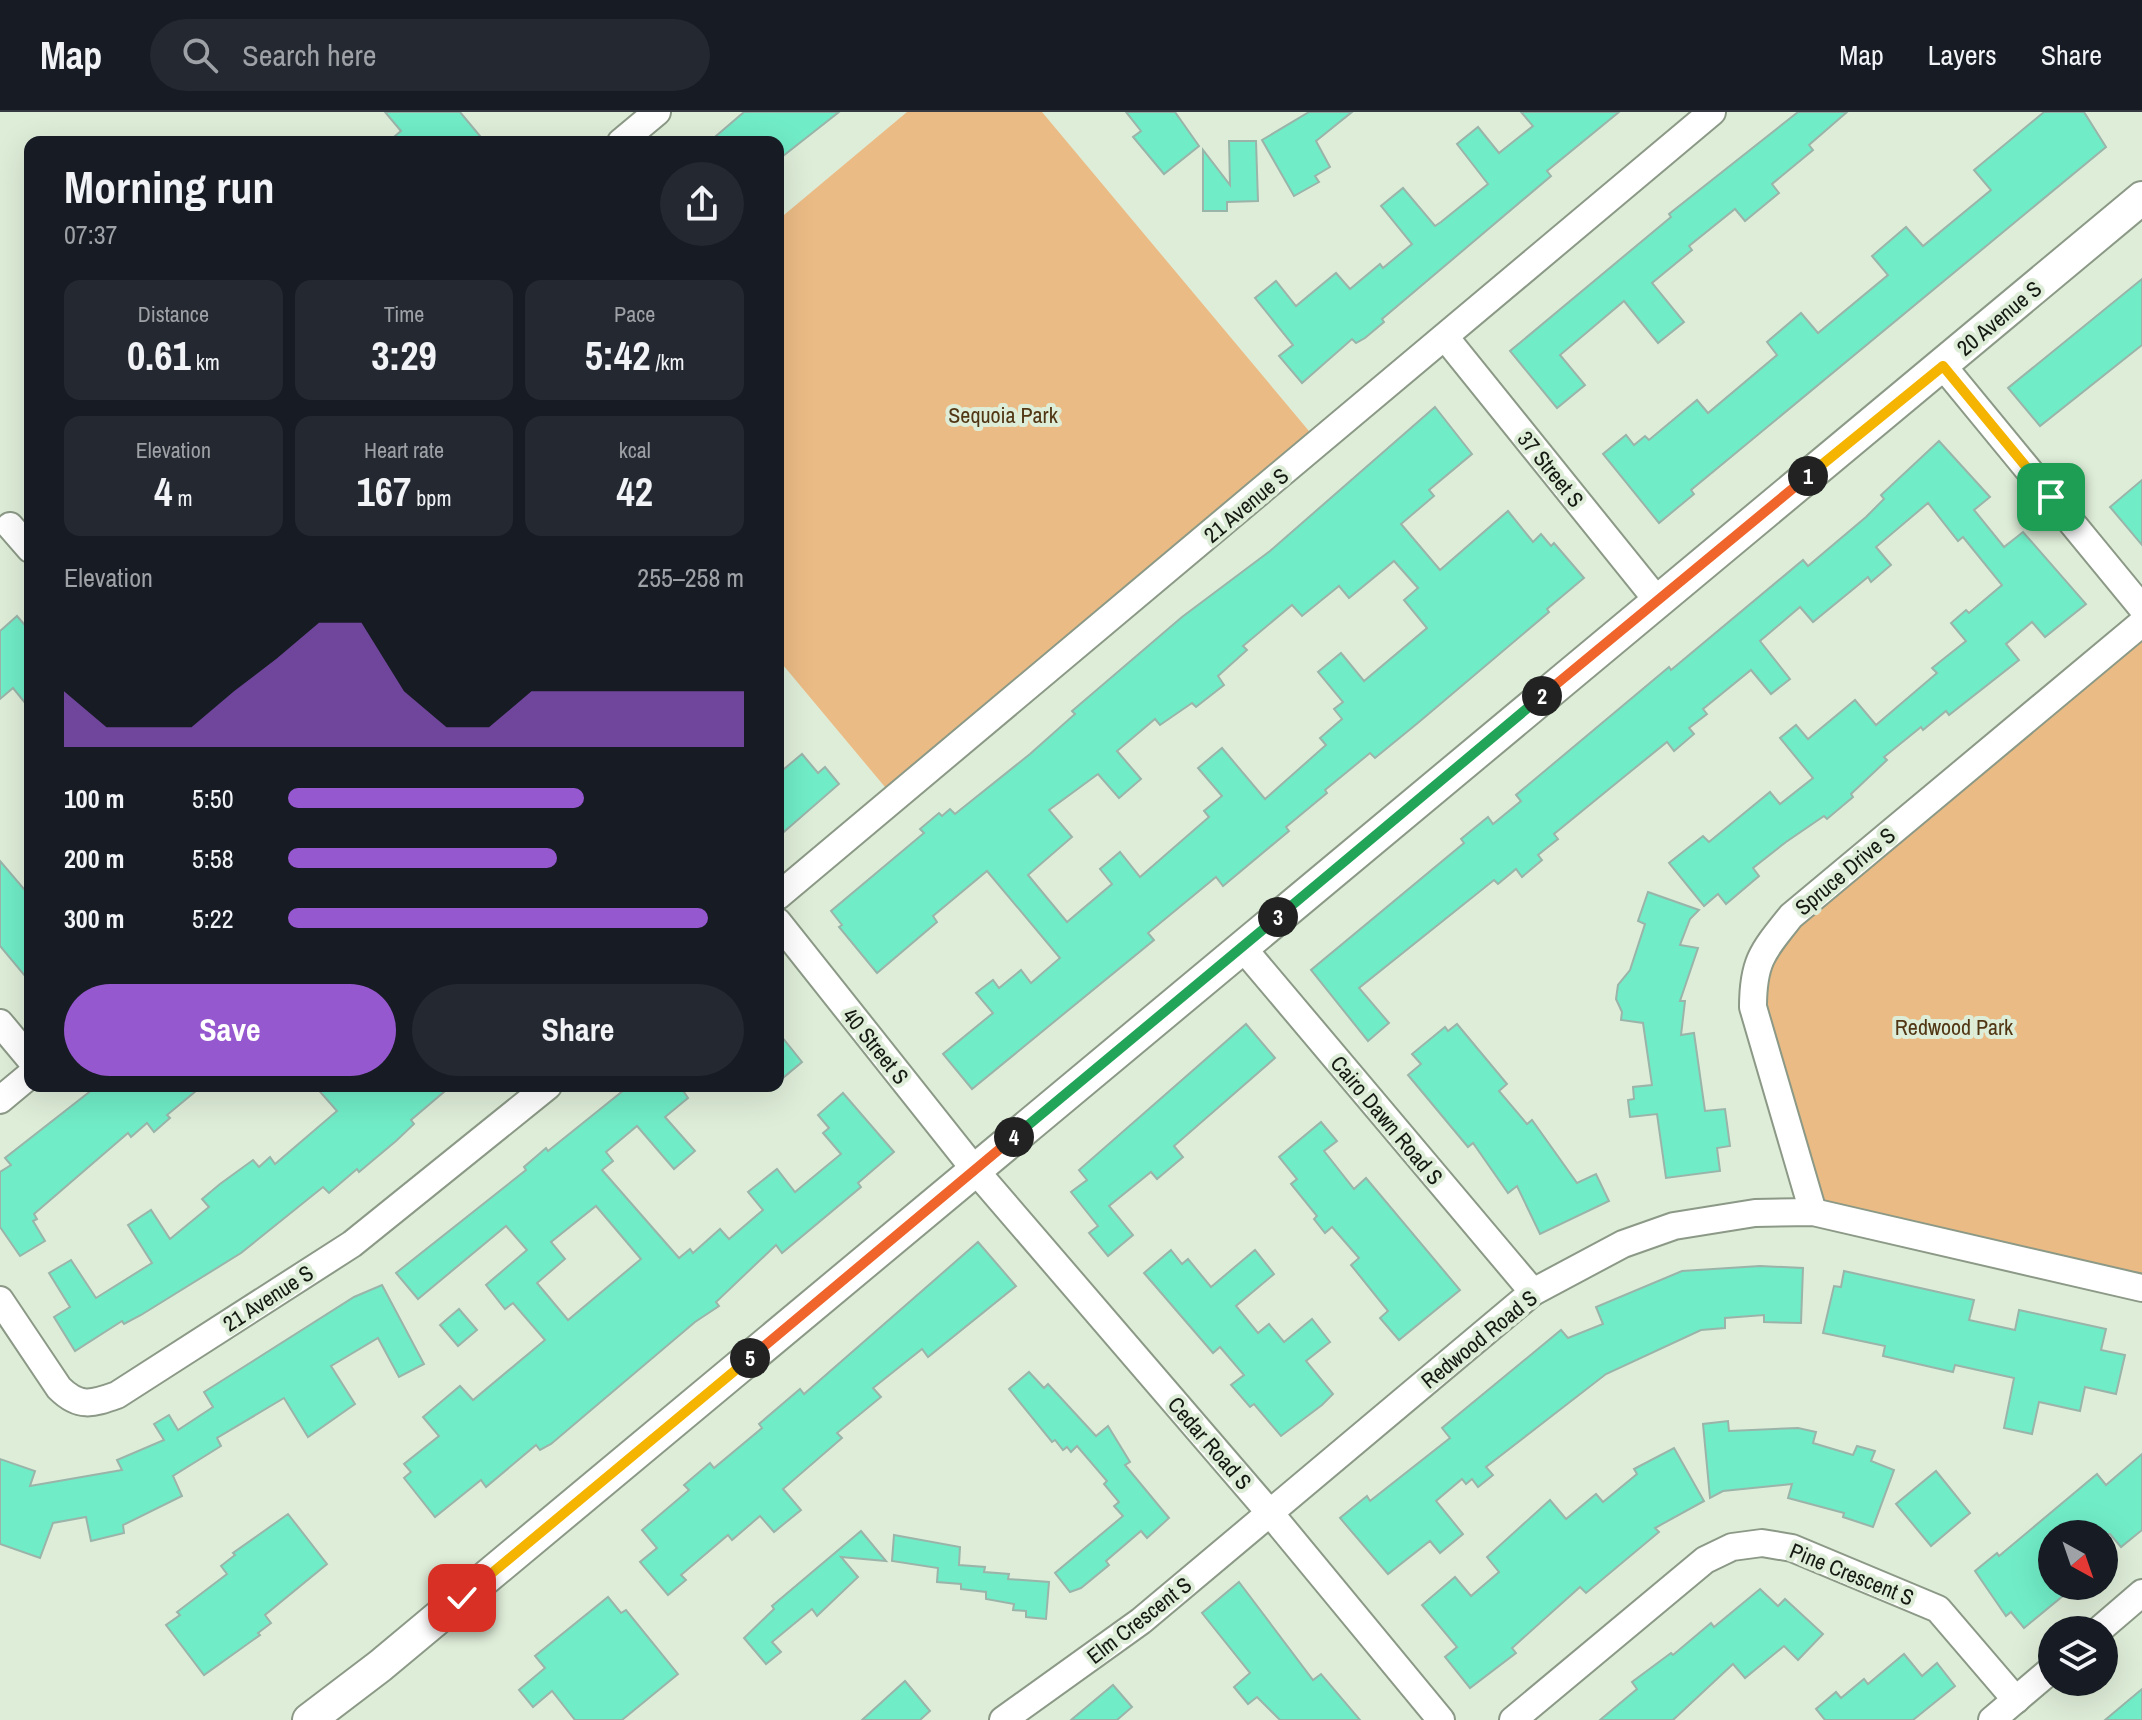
<!DOCTYPE html>
<html lang="en">
<head>
<meta charset="utf-8">
<style>
	:root { --surface:#171b24; --page:#242831; --text:#f1f3f6; --muted:#9ea1a6; --line:#363941; --accent:#9658cf }
	body { margin:0; font-family:"Archivo Narrow",sans-serif; background:var(--page); color:var(--text); height:100vh; display:flex; flex-direction:column; font-size:30px; white-space:nowrap }
	* { box-sizing:border-box; margin:0 }
	p { font-size:26px; color:var(--muted) }
	.icon { flex:none; width:44px; height:44px; fill:none; stroke:currentColor; stroke-width:2; stroke-linecap:round; stroke-linejoin:round }
	.map { position:relative; flex:1; overflow:hidden }
	.sheet { position:absolute; left:24px; top:24px; width:760px; height:956px; display:flex; flex-direction:column; background:var(--surface); border-radius:16px; box-shadow:0 8px 32px #0002 }
	.sheet>* { flex:none }
	.needle { width:52px; rotate:140deg }
	.buttons { position:absolute; left:2038px; top:1408px; display:grid; gap:16px }
	.buttons a { display:grid; place-items:center; width:80px; height:80px; border-radius:50%; background:var(--surface); box-shadow:0 8px 32px #0002; font-size:40px }
	.pin { position:absolute; display:grid; place-items:center; width:68px; height:68px; color:#fff; margin:-34px; border-radius:16px; box-shadow:0 4px 12px #0006 }
	.km { position:absolute; width:40px; height:40px; margin:-20px; border-radius:50%; background:#222; color:#fff; font-size:22px; line-height:40px; text-align:center }
	.round { display:grid; place-items:center; flex:none; width:84px; height:84px; border-radius:42px; background:var(--page) }
	.head { display:flex; align-items:center; justify-content:space-between; height:136px; padding:0 40px }
	h1 { font-size:44px; font-weight:700; line-height:60px }
	.metrics { display:grid; grid-template-columns:repeat(3,1fr); gap:12px; height:136px; padding:8px 40px }
	.metrics div { display:grid; align-content:center; border-radius:16px; background:var(--page); text-align:center }
	.metrics b { font-size:40px; font-weight:700 }
	.metrics small { font-size:22px; font-weight:400 }
	.metrics p { font-size:22px }
	.chart { height:224px; padding:16px 40px }
	.chart p { display:flex; justify-content:space-between }
	.chart svg { width:100%; height:144px; margin-top:8px; fill:var(--accent); opacity:.7 }
	.button { display:flex; gap:16px; margin-top:auto; padding:16px 40px }
	.button a { flex:1; height:92px; border-radius:48px; background:var(--accent); color:#fff; font-size:32px; font-weight:700; line-height:92px; text-align:center }
	.button a+a { background:var(--page); color:var(--text) }
	ul { padding:0 40px; list-style:none; font-size:26px }
	li { display:grid; grid-template-columns:128px 96px 1fr; align-items:center; height:60px }
	li i { height:20px; border-radius:10px; background:var(--accent) }
	header { display:flex; align-items:center; gap:48px; box-sizing:border-box; height:112px; padding:0 40px; background:var(--surface); border-bottom:2px solid var(--line) }
	header strong { font-size:38px }
	nav { display:flex; gap:44px; margin-inline-start:auto; font-size:28px }
	.search { width:560px; height:72px; background:var(--page); display:flex; align-items:center; gap:20px; box-sizing:border-box; padding:0 28px; border-radius:44px; color:var(--muted); font-size:30px }
	.map>svg:first-child { display:block }
	.green { fill:#ebbb85 }
	.building { fill:#70ecc6; stroke:#9ab4aa; stroke-width:2; fill-rule:evenodd }
	.lines { fill:none; stroke-linecap:round; stroke-linejoin:round }
	.minor-casing { stroke:#8b9986; stroke-width:30 }
	.tertiary-casing { stroke:#8b9986; stroke-width:36 }
	.minor { stroke:#fff; stroke-width:26 }
	.tertiary { stroke:#fff; stroke-width:32 }
	.split-1-casing { stroke:#fff; stroke-width:16 }
	.split-2-casing { stroke:#fff; stroke-width:16 }
	.split-3-casing { stroke:#fff; stroke-width:16 }
	.split-4-casing { stroke:#fff; stroke-width:16 }
	.split-5-casing { stroke:#fff; stroke-width:16 }
	.split-6-casing { stroke:#fff; stroke-width:16 }
	.split-1 { stroke:#f5b400; stroke-width:10 }
	.split-2 { stroke:#f0652b; stroke-width:10 }
	.split-3 { stroke:#22a559; stroke-width:10 }
	.split-4 { stroke:#22a559; stroke-width:10 }
	.split-5 { stroke:#f0652b; stroke-width:10 }
	.split-6 { stroke:#f5b400; stroke-width:10 }
	.labels { text-anchor:middle; stroke-width:8; stroke-linejoin:round; paint-order:stroke }
	.street-label { font-size:22px; fill:#141912; stroke:#deedd8 }
	.park-label { font-size:22px; fill:#513614; stroke:#deedd8 }
</style>
</head>
<body>
<header>
<strong>Map</strong>
<div class="search"><svg class="icon" aria-label="search" viewBox="0 0 24 24"><circle cx="10" cy="10" r="6"/><path d="M15 15l6 6"/></svg>Search here</div>
<nav><a>Map</a><a>Layers</a><a>Share</a></nav>
</header>
<div class="map">
<svg width="2142" height="1608" viewBox="0 0 2142 1608">
	<rect width="100%" height="100%" fill="#deedd8"/>
	<!-- green -->
	<g class="green">
		<path d="M907,0h135l277,331 -424,356 -117,-140v-439z"/>
		<path d="M2142,511v665l-329,-76 -54,-177 11,-93z"/>
	</g>
	<!-- building -->
	<g class="building">
		<path d="M385,0h75l25,30h-97l13,-11z"/>
		<path d="M744,0h95l-61,48v-18h-69z"/>
		<path d="M1126,0h49l24,34 -35,28 -31,-37 8,-6z"/>
		<path d="M1309,0h43l-36,29 14,26 -15,9 4,6 -25,14 -32,-56z"/>
		<path d="M1521,0h98l-72,59 4,5 -169,143 2,3 -19,16 -9,5 -4,-4 -50,44 -23,-27 14,-11 -38,-47 21,-17 20,25 40,-33 14,16 30,-25 3,4 29,-24 -31,-38 22,-18 32,38 6,-4 47,-38 -31,-40 21,-17 21,26 34,-27z"/>
		<path d="M1798,0h49l-38,33 4,5 -41,34 7,9 -34,28 -10,-12 -46,37 3,4 -40,33 32,39 -26,21 -34,-42 -64,54 25,30 -28,23 -47,-57 161,-134 -2,-3z"/>
		<path d="M2044,0h40l22,35 -415,343 3,4 -35,29 -56,-69 23,-19 8,10 11,-9 4,4 48,-40 11,13 69,-58 -10,-13 34,-29 17,20 70,-58 -16,-19 34,-29 17,19 68,-56 -17,-20z"/>
		<path d="M1229,29h27l2,60 -31,1v9h-24v-61l27,35z"/>
		<path d="M2142,167v66l-102,81 -32,-38z"/>
		<path d="M1435,295l37,47 -43,36 5,6 -33,28 39,46 68,-59 25,31 8,-8 10,12 3,-3 30,35 -37,31 2,3 -130,110 -44,36 -5,-5 -45,37 2,3 -41,34 3,4 -66,55 -7,-9 -68,56 6,7 -182,149 -29,-35 50,-41 -17,-20 17,-13 6,8 22,-18 10,13 29,-25 -73,-87 -54,45 4,6 -60,51 -38,-46 3,-2 -11,-14 93,-78 -4,-4 19,-16 3,3 8,-7 5,5 75,-60 45,-40 -3,-3 110,-94 88,-66zM1394,449l24,27 -14,12 23,28 -63,53 -23,-28 -23,19 25,30 -9,7 8,10 -22,19 6,7 -61,54 -43,-51 -24,20 24,28 -18,15 5,6 -69,60 -20,-25 -20,17 12,15 -45,38 -39,-47 44,-38 -23,-27 49,-36 21,24 22,-19 -24,-28 38,-32 5,6 32,-22 4,4 28,-22 -6,-9 29,-26 -4,-4 49,-41 10,11 37,-30 10,12z"/>
		<path d="M1939,329l51,56 -16,13 30,37 19,-15 63,72 -41,33 -13,-15 -26,22 13,16 -70,55 -3,-4 -23,19 -2,-3 -37,30 3,3 -36,34 2,3 -26,22 -3,-3 -38,26 -33,26 6,8 -33,28 -8,-10 -14,12 -35,-43 34,-27 6,6 61,-50 10,12 33,-26 -33,-40 16,-13 12,14 47,-39 21,25 61,-52 -5,-5 34,-27 -15,-18 15,-13 3,3 33,-28 -39,-48 -5,4 -30,-38 -52,44 15,18 -20,17 -3,-5 -55,45 -13,-15 -40,34 30,38 -19,15 -20,-24 -48,39 4,5 -18,14 5,6 -20,17 -7,-9 -42,34 -71,58 4,5 -20,16 4,5 -20,17 -6,-8 -18,15 -4,-4 -135,108 30,35 -21,18 -57,-71 153,-127 -3,-4 27,-22 5,7 28,-23 -5,-6 153,-128 2,3 132,-110 5,6 58,-49 18,-18 -3,-4z"/>
		<path d="M2142,368v65l-32,-38z"/>
		<path d="M17,504l13,15v78l-17,-21 -13,11v-68z"/>
		<path d="M802,642l16,19 7,-6 14,17 -61,53v-63z"/>
		<path d="M0,749l30,35v86l-30,-36z"/>
		<path d="M1648,780l51,18 -9,9 -10,26 18,3 -18,53h5l-4,34 13,-2 11,78 20,-2 5,37 -13,2 3,23 -54,7 -9,-64 -27,3 -2,-17 6,-1 -1,-12 19,-2 -9,-62 -22,-3 1,-8 -6,-13 2,-14 12,-15 15,-46 -7,-3z"/>
		<path d="M1246,912l29,34 -101,88 9,11 -26,22 -6,-7 -42,34 24,29 -25,21 -19,-23 9,-7 -27,-34 16,-12 -8,-10z"/>
		<path d="M1457,912l50,60 -8,7 28,33 5,-4 45,63 19,-9 13,27 -69,33 -23,-48 -9,7 -35,-50 -5,4 -60,-72 13,-11 -9,-10 33,-27 3,4z"/>
		<path d="M778,920l24,30 -24,20z"/>
		<path d="M97,974h105l-35,29 3,3 -16,14 -7,-9 -16,14 -3,-4 -94,81 3,5 -4,2 12,20 -25,15 -20,-29v-55l11,-7 -6,-7z"/>
		<path d="M315,974h136l-40,34 3,4 -18,17 -37,31 -2,-3 -28,24 -6,-6 -82,66 -100,62 -17,9 -2,-3 -47,30 -21,-34 16,-10 -21,-34 22,-13 25,38 56,-35 -24,-38 23,-15 19,29 39,-32 -7,-8 18,-15 33,-24 6,7 11,-10 5,7 62,-53z"/>
		<path d="M629,974h51l8,12 -23,19 30,34 -21,18 -37,-43 -31,26 7,9 -11,9 77,88 11,-9 3,4 27,-24 9,10 34,-29 -15,-18 29,-23 18,23 46,-38 -18,-21 6,-5 -11,-13 25,-22 51,59 -36,31 3,4 -79,66 -6,-8 -60,57 3,4 -24,16 -144,122 -11,6 -4,-5 -50,42 -5,-7 -46,37 -31,-39 7,-6 -7,-8 35,-28 -16,-19 37,-31 13,14 72,-60 -32,-37 -8,6 -19,-24 41,-35 -21,-24 -88,73 -22,-26 130,-103 -2,-3 22,-19 2,3zM596,1094l45,53 -73,61 -31,-37 28,-24 -14,-17z"/>
		<path d="M1321,1010l16,19 -13,10 30,38 12,-11 94,112 -61,50 -19,-22 8,-7 -37,-46 8,-7 -27,-31 -7,6 -11,-14 3,-3 -26,-32 6,-5 -18,-22z"/>
		<path d="M978,1130l38,44 -88,71 -6,-8 -49,39 8,9 -44,36 5,5 -59,51 18,21 -27,22 -14,-16 -28,24 -4,-5 -47,40 5,5 -18,15 -28,-33 17,-14 -15,-18 47,-40 -5,-5 26,-22 4,5 48,-40 -3,-4 41,-35 4,5z"/>
		<path d="M1171,1138l11,14 6,-5 23,28 44,-37 19,24 -38,32 22,27 11,-9 15,18 28,-23 18,23 -24,19 27,33 -11,11 -41,31 -27,-32 -4,3 -19,-22 13,-10 -24,-28 -7,6 -69,-80z"/>
		<path d="M1760,1154l43,2 -2,55 -37,-1v-7l-39,3v10l-24,2 -95,44 -120,93 7,8 -15,12 -6,-8 -6,5 -4,-5 -26,22 27,33 -23,19 -10,-12 -42,33 -48,-56 27,-22 3,5 80,-63 -8,-10 119,-98 7,8 35,-14 -7,-17 86,-36z"/>
		<path d="M1844,1159l130,29 -5,20 46,10 4,-20 87,19 -5,21 24,5 -9,39 -31,-7 -5,24 -41,-9 -7,32 -28,-6 10,-50 -59,-13 -2,7 -70,-16 2,-10 -62,-13 11,-47 7,1z"/>
		<path d="M382,1173l42,79 -25,13 -21,-39 -47,28 24,38 -47,33 -24,-39 -67,40 4,8 -48,30 9,20 -59,29 1,8 -33,8 -5,-24 -33,6 -13,35 -40,-14v-85l35,12 -5,15 92,-16 -5,-10 47,-20 -10,-16 15,-9 9,15 35,-23 -9,-15 150,-95z"/>
		<path d="M459,1197l18,21 -19,16 -18,-21z"/>
		<path d="M1029,1260l15,16 4,-4 48,52 12,-10 22,36 -5,3 44,53 -22,20 -6,-7 -35,30 3,4 -28,23 -11,4 -15,-19 68,-57 -9,-10 5,-4 -15,-18 3,-3 -30,-35 -6,6 -4,-5 -4,3 -8,-10 -3,2 -43,-53z"/>
		<path d="M1728,1309l1,10 69,-3 18,4 -3,11 40,12 4,-9 18,5 -4,10 23,9 -21,57 -30,-10 1,-4 -56,-15 4,-14 -69,7 -13,7 -7,-74z"/>
		<path d="M1674,1336l30,53 -49,27 4,4 -73,61 -6,-6 -68,61 4,5 -46,35 -25,-31 12,-10 -35,-42 33,-28 16,19 28,-24 -12,-15 63,-57 16,19 30,-25 7,8 34,-28 -3,-5z"/>
		<path d="M2142,1342v76l-21,17 -11,-13h-58v52h23l-51,42 -13,-16 -5,4 -31,-45 22,-18 2,3 98,-82 9,11z"/>
		<path d="M1936,1359l34,42 -39,33 -35,-42z"/>
		<path d="M288,1402l39,50 -62,51 6,8 -13,10 2,2 -56,40 -38,-50 14,-10 -3,-3 50,-38 -6,-8 14,-11 -2,-2z"/>
		<path d="M861,1419l25,30 -45,-4 17,20 -41,39 -5,-7 -40,33 9,10 -15,12 -22,-26 30,-29 -2,-3z"/>
		<path d="M894,1423l66,12 -1,18 26,2 -1,5 25,2 -1,5 41,3 -3,37 -20,-2v-6l-13,-1 1,-6 -28,-5v-7l-25,-3v-5l-24,-2 1,-14 -46,-7z"/>
		<path d="M1239,1470l74,98 8,-6 39,46h-80l-23,-23 -9,7 -14,-17 16,-14 -48,-60z"/>
		<path d="M1760,1477l18,17 7,-7 38,35 -25,26 -14,-14 -39,32 -12,-14 -60,56h-73l37,-31 -5,-7 39,-29 2,2 38,-32 3,4z"/>
		<path d="M608,1485l13,16 5,-3 52,64 -56,46h-47l-23,-29 -19,16 -14,-17 26,-22 -10,-12z"/>
		<path d="M1904,1542l18,22 15,-13 18,23 -42,34h-88l-9,-11 20,-17 5,6 23,-19 4,5z"/>
		<path d="M905,1569l25,30 -10,9h-58z"/>
		<path d="M1113,1573l19,22 -15,13h-46z"/>
		<path d="M2142,1577v31h-37z"/>
	</g>
	<g class="lines">
		<!-- minor casing -->
		<g class="minor-casing">
			<g id="minor">
				<path d="M621,30l36,-30"/>
				<path d="M1445,225l212,263"/>
				<path d="M1943,254l199,242"/>
				<path d="M10,414l20,23"/>
				<path d="M778,784l934,-784"/>
				<path d="M778,810l197,248 295,343 171,207"/>
				<path d="M1242,835l291,345"/>
				<path d="M0,911l30,36"/>
				<path d="M0,988l30,-25"/>
				<path d="M1813,1100l-60,-205c0,-46 10,-56 38,-91l351,-293"/>
				<path d="M0,1188l59,88c20,20 33,16 58,7l235,-151 196,-158"/>
				<path d="M2099,1518l43,-37"/>
				<path d="M1003,1608l138,-99 392,-329 90,-48 51,-18 81,-13 58,-1 329,76"/>
				<path d="M1513,1608l192,-160 27,-13 30,-4 30,5 146,61 78,91"/>
				<path d="M1992,1608l60,-51"/>
			</g>
		</g>
		<!-- tertiary casing -->
		<g class="tertiary-casing">
			<path id="tertiary" d="M309,1608l71,-54 1762,-1468"/>
		</g>
		<!-- minor -->
		<use href="#minor" class="minor"/>
		<!-- tertiary -->
		<use href="#tertiary" class="tertiary"/>
	</g>
	<g class="lines">
		<!-- split-1 casing -->
		<g class="split-1-casing">
			<path id="split-1" d="M1808,364l135,-110 108,131"/>
		</g>
		<!-- split-2 casing -->
		<g class="split-2-casing">
			<path id="split-2" d="M1542,584l266,-220"/>
		</g>
		<!-- split-3 casing -->
		<g class="split-3-casing">
			<path id="split-3" d="M1278,805l264,-221"/>
		</g>
		<!-- split-4 casing -->
		<g class="split-4-casing">
			<path id="split-4" d="M1014,1025l264,-220"/>
		</g>
		<!-- split-5 casing -->
		<g class="split-5-casing">
			<path id="split-5" d="M750,1246l264,-221"/>
		</g>
		<!-- split-6 casing -->
		<g class="split-6-casing">
			<path id="split-6" d="M462,1486l288,-240"/>
		</g>
		<!-- split-1 -->
		<use href="#split-1" class="split-1"/>
		<!-- split-2 -->
		<use href="#split-2" class="split-2"/>
		<!-- split-3 -->
		<use href="#split-3" class="split-3"/>
		<!-- split-4 -->
		<use href="#split-4" class="split-4"/>
		<!-- split-5 -->
		<use href="#split-5" class="split-5"/>
		<!-- split-6 -->
		<use href="#split-6" class="split-6"/>
	</g>
	<g class="labels">
		<!-- street labels -->
		<g class="street-label">
			<text transform="translate(1999 206) rotate(-40)" y="8">20 Avenue S</text>
			<text transform="translate(1551 357) rotate(51)" y="8">37 Street S</text>
			<text transform="translate(1246 393) rotate(-40)" y="8">21 Avenue S</text>
			<text transform="translate(1845 759) rotate(-40)" y="8">Spruce Drive S</text>
			<text transform="translate(876 934) rotate(51)" y="8">40 Street S</text>
			<text transform="translate(1387 1008) rotate(50)" y="8">Cairo Dawn Road S</text>
			<text transform="translate(268 1186) rotate(-33)" y="8">21 Avenue S</text>
			<text transform="translate(1479 1227) rotate(-39)" y="8">Redwood Road S</text>
			<text transform="translate(1210 1331) rotate(49)" y="8">Cedar Road S</text>
			<text transform="translate(1852 1462) rotate(22)" y="8">Pine Crescent S</text>
			<text transform="translate(1139 1508) rotate(-38)" y="8">Elm Crescent S</text>
		</g>
		<!-- park labels -->
		<g class="park-label">
			<text x="1003" y="311">Sequoia Park</text>
			<text x="1954" y="923">Redwood Park</text>
		</g>
	</g>
</svg>
<div class="buttons">
<a><svg class="needle" viewBox="-14 -14 28 28"><path d="M0-13l5 13h-10z" fill="#e53935"/><path d="M0 13l5-13h-10z" fill="#9ea1a6"/></svg></a>
<a><svg class="icon" aria-label="layers" viewBox="0 0 24 24"><path d="M12 4l9 5-9 5-9-5zM3 14l9 5 9-5"/></svg></a>
</div>
<div class="pin" style="left:2051px;top:385px;background:#1e9e55"><svg class="icon" aria-label="arrive" viewBox="0 0 24 24"><path d="M6 21V4h12l-3 4 3 4H6"/></svg></div>
<div class="pin" style="left:462px;top:1486px;background:#d93025"><svg class="icon" aria-label="check" viewBox="0 0 24 24"><path d="M5 12l5 5 9-10"/></svg></div>
<b class="km" style="left:1808px;top:364px">1</b>
<b class="km" style="left:1542px;top:584px">2</b>
<b class="km" style="left:1278px;top:805px">3</b>
<b class="km" style="left:1014px;top:1025px">4</b>
<b class="km" style="left:750px;top:1246px">5</b>
<section class="sheet">
<div class="head"><div><h1>Morning run</h1><p>07:37</p></div><a class="round"><svg class="icon" aria-label="share" viewBox="0 0 24 24"><path d="M12 15V3M7 8l5-5 5 5M5 13v7h14v-7"/></svg></a></div>
<div class="metrics">
<div><p>Distance</p><b>0.61<small> km</small></b></div>
<div><p>Time</p><b>3:29</b></div>
<div><p>Pace</p><b>5:42<small> /km</small></b></div>
</div>
<div class="metrics">
<div><p>Elevation</p><b>4<small> m</small></b></div>
<div><p>Heart rate</p><b>167<small> bpm</small></b></div>
<div><p>kcal</p><b>42</b></div>
</div>
<div class="chart"><p><span>Elevation</span>255–258 m</p>
<svg viewBox="0 0 160 44" preserveAspectRatio="none"><path d="M0 44V27L10 38L20 38L30 38L40 27L50 17L60 6L70 6L80 27L90 38L100 38L110 27L120 27L130 27L140 27L150 27L160 27V44z"/></svg>
</div>
<ul>
<li><b>100 m</b>5:50<i style="width:65%"></i></li>
<li><b>200 m</b>5:58<i style="width:59%"></i></li>
<li><b>300 m</b>5:22<i style="width:92%"></i></li>
</ul>
<div class="button"><a>Save</a><a>Share</a></div>
</section>
</div>
</body>
</html>
